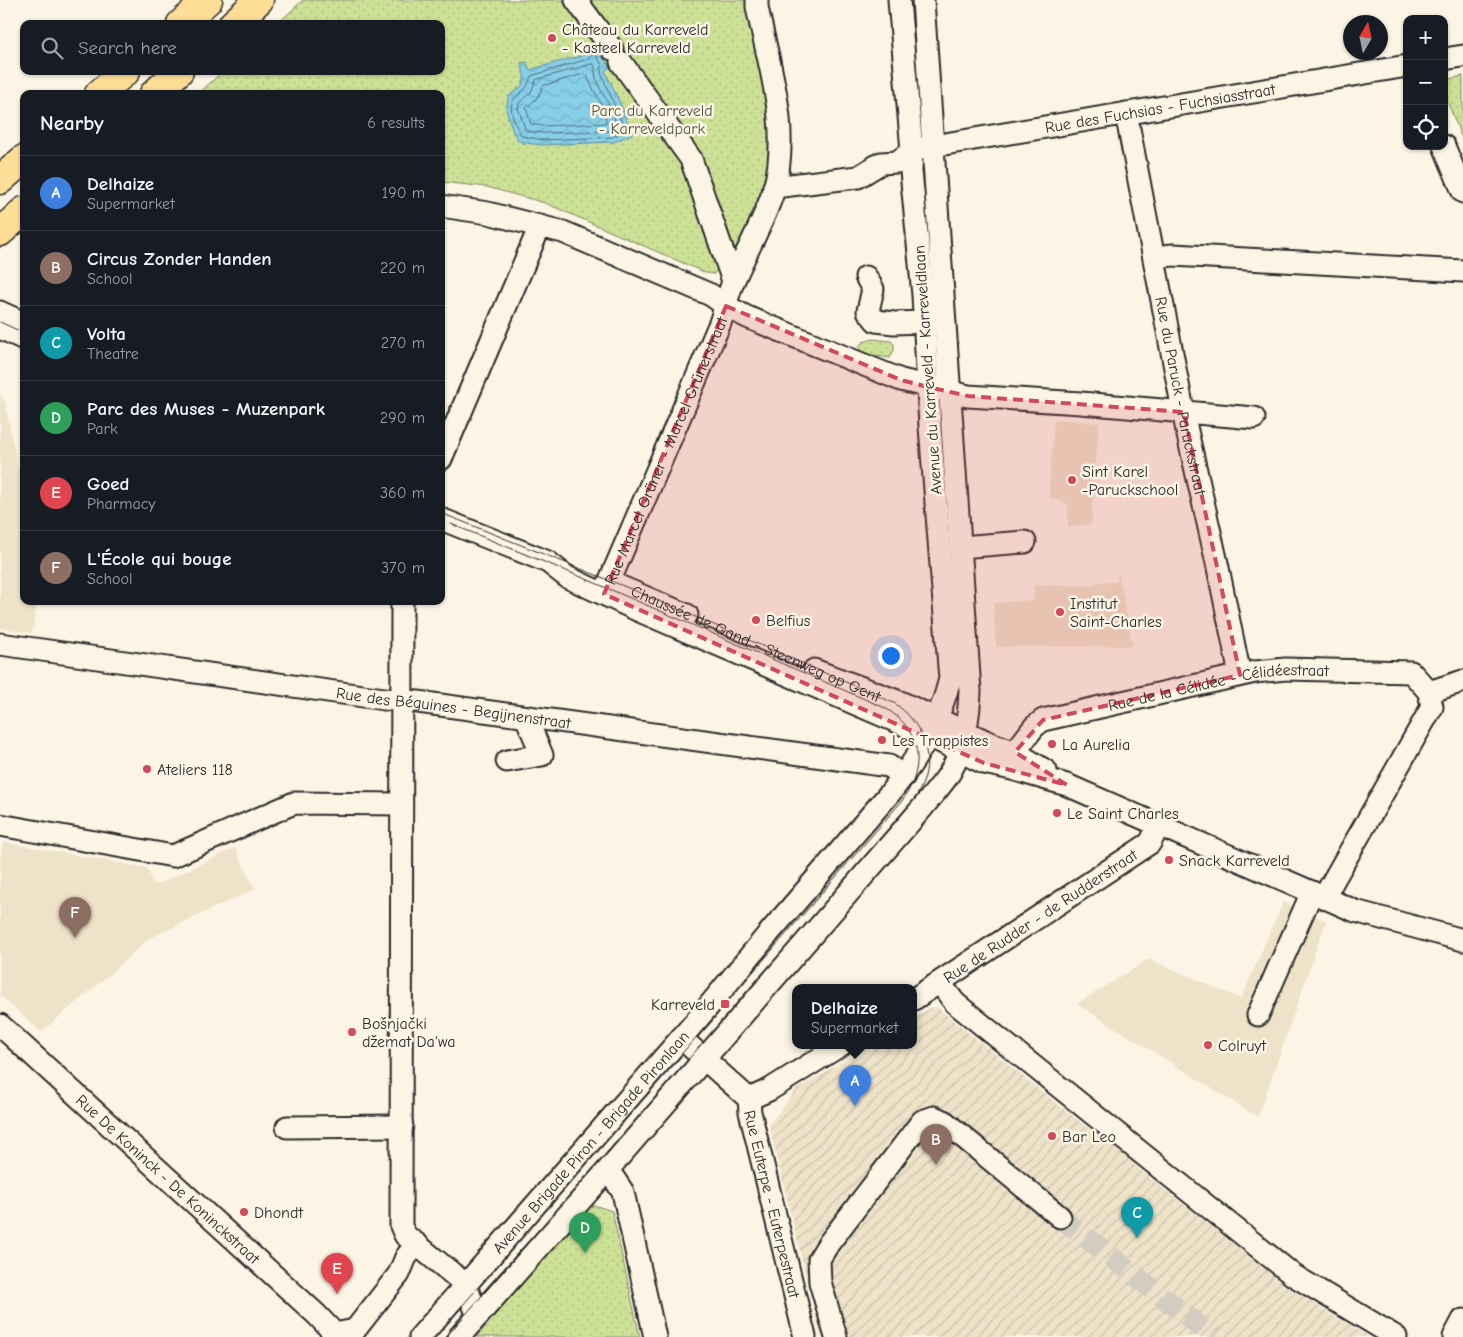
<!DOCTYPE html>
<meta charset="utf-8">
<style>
body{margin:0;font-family:"Comic Neue",sans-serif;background:#20242c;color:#f1f3f6}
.controls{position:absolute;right:15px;top:15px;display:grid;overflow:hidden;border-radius:10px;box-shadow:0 1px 4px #0004}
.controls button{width:45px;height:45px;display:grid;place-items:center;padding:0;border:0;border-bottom:1px solid #363941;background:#171b24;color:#f1f3f6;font:25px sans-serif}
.compass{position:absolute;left:1343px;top:15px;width:45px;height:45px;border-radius:50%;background:#171b24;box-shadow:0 1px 4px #0004;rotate:9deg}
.you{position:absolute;left:890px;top:655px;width:18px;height:18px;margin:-12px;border:4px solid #fff;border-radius:50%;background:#1a73e8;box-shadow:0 0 0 8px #1a73e833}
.badge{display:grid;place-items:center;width:32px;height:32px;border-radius:50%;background:#b45309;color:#fff;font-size:16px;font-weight:700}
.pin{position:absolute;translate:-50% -41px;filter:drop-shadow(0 1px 2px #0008)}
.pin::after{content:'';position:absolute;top:26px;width:18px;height:15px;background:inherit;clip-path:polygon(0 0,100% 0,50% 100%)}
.popup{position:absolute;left:792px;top:984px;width:125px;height:65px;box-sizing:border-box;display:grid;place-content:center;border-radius:10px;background:#171b24;filter:drop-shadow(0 1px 4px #0005);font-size:16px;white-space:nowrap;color:#9ea1a6}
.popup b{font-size:19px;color:#f1f3f6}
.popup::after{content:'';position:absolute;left:50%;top:100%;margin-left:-10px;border:10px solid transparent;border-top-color:#171b24}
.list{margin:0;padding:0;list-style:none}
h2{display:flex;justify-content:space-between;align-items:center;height:65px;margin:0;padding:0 20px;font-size:21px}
h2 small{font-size:16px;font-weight:400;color:#9ea1a6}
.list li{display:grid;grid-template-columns:32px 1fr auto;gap:15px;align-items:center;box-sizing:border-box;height:75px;padding:0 20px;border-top:1px solid #363941}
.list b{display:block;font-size:19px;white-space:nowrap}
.list p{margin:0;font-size:16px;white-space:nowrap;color:#9ea1a6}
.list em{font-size:16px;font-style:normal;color:#9ea1a6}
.icon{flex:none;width:28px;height:28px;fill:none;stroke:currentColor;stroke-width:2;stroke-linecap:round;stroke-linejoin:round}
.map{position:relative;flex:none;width:1463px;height:1337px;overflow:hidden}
.search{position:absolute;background:#171b24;box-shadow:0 1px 4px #0004;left:20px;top:20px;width:425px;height:55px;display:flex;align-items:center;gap:12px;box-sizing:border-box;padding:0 18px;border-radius:10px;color:#9ea1a6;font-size:19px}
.panel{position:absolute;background:#171b24;box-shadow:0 1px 4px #0004;left:20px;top:90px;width:425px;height:515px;border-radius:10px}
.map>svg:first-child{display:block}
.built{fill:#eee2c8}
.industrial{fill:url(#industrial-furrows)}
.park{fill:url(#park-dots);stroke:#7c8660}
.water{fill:url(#water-waves);stroke:#628d9c}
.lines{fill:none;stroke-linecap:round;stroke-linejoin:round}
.shore{stroke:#506d77;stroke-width:1}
.minor-tunnel{stroke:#d2cdc0;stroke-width:21;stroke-dasharray:21 11;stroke-linecap:butt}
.minor-casing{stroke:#2b2b2b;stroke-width:25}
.major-casing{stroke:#2b2b2b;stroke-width:31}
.minor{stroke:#fcf5e5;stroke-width:21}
.major{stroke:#fedd96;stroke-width:28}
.tram{stroke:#2b2b2b;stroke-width:1}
.marked{fill:#d1495b;fill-opacity:0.2;stroke:#d1495b;stroke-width:4;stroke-dasharray:10 6;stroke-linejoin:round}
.poi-dot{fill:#d1495b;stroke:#fcf5e5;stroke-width:2}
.labels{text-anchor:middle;stroke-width:5;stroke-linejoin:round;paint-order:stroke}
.poi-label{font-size:16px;fill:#2b2b2b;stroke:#fcf5e5;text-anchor:start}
.street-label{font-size:16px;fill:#2b2b2b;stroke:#fcf5e5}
.park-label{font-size:16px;fill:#535846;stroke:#fcf5e5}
</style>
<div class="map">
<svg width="1463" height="1337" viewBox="0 0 1463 1337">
<defs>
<pattern id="industrial-furrows" width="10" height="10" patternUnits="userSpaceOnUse" patternTransform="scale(1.25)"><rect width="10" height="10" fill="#eee2c8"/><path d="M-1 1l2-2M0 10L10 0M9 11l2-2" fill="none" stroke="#ccc2ac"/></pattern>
<pattern id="park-dots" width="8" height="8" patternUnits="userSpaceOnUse" patternTransform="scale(1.25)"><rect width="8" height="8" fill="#cce196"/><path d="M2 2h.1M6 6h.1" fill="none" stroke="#afc181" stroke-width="1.8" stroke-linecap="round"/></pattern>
<pattern id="water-waves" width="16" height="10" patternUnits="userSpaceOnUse" patternTransform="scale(1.25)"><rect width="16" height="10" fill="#87cfe8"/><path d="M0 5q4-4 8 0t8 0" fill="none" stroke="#75b2c7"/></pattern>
</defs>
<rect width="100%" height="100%" fill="#fcf5e5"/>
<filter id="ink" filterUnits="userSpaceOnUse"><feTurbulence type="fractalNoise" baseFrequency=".02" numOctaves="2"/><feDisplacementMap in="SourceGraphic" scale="10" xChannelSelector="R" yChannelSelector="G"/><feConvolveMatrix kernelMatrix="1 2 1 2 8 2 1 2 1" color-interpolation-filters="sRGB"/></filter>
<g filter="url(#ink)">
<!-- built -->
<path class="built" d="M0,395L5,401L18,469L24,471V601H37L32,633L0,628Z
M1054,419L1099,423L1091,524L1068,527V504L1050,498L1049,488Z
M1118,571L1133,646L996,647L993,603L1034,600V585H1096V582H1117Z
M3,842L146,868L155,885L235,848L255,889L148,939L109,975L41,1032L0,995V861Z
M1283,902L1326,921L1258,1117L1077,1004L1149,959L1241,999Z"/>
<!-- industrial -->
<path class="industrial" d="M931,1007H937L1056,1103L1135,1164L1134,1165L1290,1289L1369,1337H821L769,1125L796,1090L870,1045H914V1018Z"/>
<!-- park -->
<path class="park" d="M303,0H750L770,95V175L737,259L718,269L714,274L706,273L545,203L487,187L441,182V94H198L223,71H441V24H277Z
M1463,76V141L1444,93V80Z
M873,339L891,341L894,344V350L890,358L864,354L860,352L859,346L863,342Z
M591,1204L612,1211L640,1337H476Z"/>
<!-- water -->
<path class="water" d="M594,45L610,67L605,71L621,105L632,134L614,142L543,145L523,143L518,140L513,132L506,109L509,96C525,85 527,82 521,63L527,62L529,70L587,54L585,47Z"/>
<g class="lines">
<!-- shore -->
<path class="shore" d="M592,55H596L602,65L601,73L625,130L624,132L612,137L543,140L522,136C516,127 506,107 515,98C524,89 527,90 531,76L588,59Z
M593,64L595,66C592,86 617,108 616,129L611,131L543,133L526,131L518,108L519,103L531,92L536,80Z
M584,74L587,76C592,89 607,110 606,123L543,126L531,124L526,108L537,98L543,86Z"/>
<!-- minor-tunnel -->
<path class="minor-tunnel" d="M1060,1217L1214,1337"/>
<defs>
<g id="minor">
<path d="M576,0L612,49"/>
<path d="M1444,59L1463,56"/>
<path d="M621,62L691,159L733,281"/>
<path id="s1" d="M1126,113L1187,431L1217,563L1240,675"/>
<path d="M1444,146L1463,192"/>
<path id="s2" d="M774,187L858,177L881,163L897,162L912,151L933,146L1407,66"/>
<path d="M441,206L488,213L563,232L711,295L726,306L747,317L901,380L968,396L1081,403L1254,418"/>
<path d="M1154,257L1173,255L1463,271"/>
<path d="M866,277L873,289L868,311L876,321L894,323L924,322"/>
<path d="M0,312L24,323"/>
<path d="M0,328L24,339"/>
<path d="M441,459L540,226"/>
<path d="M441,519L548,562L567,577L635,609L921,732L984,763L1012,769L1067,785L1355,911L1463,940"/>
<path d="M960,547L1025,542"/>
<path d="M614,584L687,615"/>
<path id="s3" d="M604,594L720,323C725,309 728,293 734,280C747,249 765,220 774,189C791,129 769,66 757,7V0"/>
<path d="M402,601L401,1226L405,1235L465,1284L478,1316"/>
<path id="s4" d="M0,644L384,699L418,702L889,766L904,776"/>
<path d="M814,670L900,702L990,743L1015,752L1046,771"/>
<path d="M1429,692L1463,681"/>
<path id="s5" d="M1015,752L1034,727L1043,720L1255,672L1286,669L1411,672L1429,692"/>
<path d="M507,761L542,755L526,717"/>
<path d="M0,825L173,856L294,803L401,804"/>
<path d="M1324,897L1432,707L1429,692"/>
<path d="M940,983L955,1003L1293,1275L1396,1337"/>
<path id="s6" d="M914,999L1150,843L1159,825"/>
<path d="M1258,1015L1312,892"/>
<path id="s7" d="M0,1025L317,1315L335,1334"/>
<path id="s8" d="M681,1038L749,1099L750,1112L805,1337"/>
<path d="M749,1099L769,1090L841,1045"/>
<path d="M287,1127L402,1126"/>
<path d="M606,1172L613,1177L623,1192L655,1337"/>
<path d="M333,1337L335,1334L355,1330L399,1274L406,1257L417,1244"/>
<path id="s9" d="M420,1337L703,1013L769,933L890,793C918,758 939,723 950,679L930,427L923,295L911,171L912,151L899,0"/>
<path d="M459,1337L606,1172L923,807C931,797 940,787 947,777C963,753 969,719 970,691L923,0"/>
<path d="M836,1337L820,1282L819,1259L829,1243L922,1121L934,1117L945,1122L1060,1217"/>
<path d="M1454,1337L1463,1320"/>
</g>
<path id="major" d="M181,24L208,0
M233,24L259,0
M99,94L126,71
M154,94L179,71
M0,180L24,159
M0,232L24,211"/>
</defs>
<!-- minor casing -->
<use href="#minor" class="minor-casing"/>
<!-- major casing -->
<use href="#major" class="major-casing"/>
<!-- minor -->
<use href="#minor" class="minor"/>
<!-- major -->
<use href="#major" class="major"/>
<!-- tram -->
<g class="tram">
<path d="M0,322L24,333"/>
<path id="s10" d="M441,513L631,589L894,703C921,721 935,754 922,785C918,795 912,803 905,811L446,1337"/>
<path d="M435,1337L901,802C927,768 922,728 883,707L586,579L451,524"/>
</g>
</g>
</g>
<!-- marked area -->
<path class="marked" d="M726,306L901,380L928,387L968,396L1184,412L1240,675L1043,720L1015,752L1067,785L984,763L604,594Z"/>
<!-- markers -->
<g class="poi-dot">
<circle cx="552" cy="38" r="5"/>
<circle cx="1072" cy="480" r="5"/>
<circle cx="1060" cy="612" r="5"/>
<circle cx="756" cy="620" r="5"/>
<circle cx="882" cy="740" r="5"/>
<circle cx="1052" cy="744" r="5"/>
<circle cx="147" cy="769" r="5"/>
<circle cx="1057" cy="813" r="5"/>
<circle cx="1169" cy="860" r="5"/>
<rect x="720" y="999" width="10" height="10" rx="2.5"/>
<circle cx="352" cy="1032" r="5"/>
<circle cx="1208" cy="1045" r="5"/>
<circle cx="1052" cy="1136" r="5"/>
<circle cx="244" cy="1212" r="5"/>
</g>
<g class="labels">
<!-- poi labels -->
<g class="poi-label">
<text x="562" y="35">Château du Karreveld<tspan x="562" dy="18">- Kasteel Karreveld</tspan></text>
<text x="1082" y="477">Sint Karel<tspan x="1082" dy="18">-Paruckschool</tspan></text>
<text x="1070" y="609">Institut<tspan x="1070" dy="18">Saint-Charles</tspan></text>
<text x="766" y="626">Belfius</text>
<text x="892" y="746">Les Trappistes</text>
<text x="1062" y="750">La Aurelia</text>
<text x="157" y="775">Ateliers 118</text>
<text x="1067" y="819">Le Saint Charles</text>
<text x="1179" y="866">Snack Karreveld</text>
<text x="715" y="1010" text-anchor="end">Karreveld</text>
<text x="362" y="1029">Bošnjački<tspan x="362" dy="18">džemat Da'wa</tspan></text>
<text x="1218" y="1051">Colruyt</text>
<text x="1062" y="1142">Bar Leo</text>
<text x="254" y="1218">Dhondt</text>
</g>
<!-- street labels -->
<g class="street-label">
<text dy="6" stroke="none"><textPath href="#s2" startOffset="398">Rue des Fuchsias - Fuchsiasstraat</textPath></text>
<text transform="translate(927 370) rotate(-94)" y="6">Avenue du Karreveld - Karreveldlaan</text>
<text dy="6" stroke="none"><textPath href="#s1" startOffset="288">Rue du Paruck - Paruckstraat</textPath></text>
<text dy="6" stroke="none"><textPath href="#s3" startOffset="156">Rue Marcel Grüner - Marcel Grünerstraat</textPath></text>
<text dy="6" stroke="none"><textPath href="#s10" startOffset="341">Chaussée de Gand - Steenweg op Gent</textPath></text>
<text dy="6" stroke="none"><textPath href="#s5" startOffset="222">Rue de la Célidée - Célidéestraat</textPath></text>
<text dy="6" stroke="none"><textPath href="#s4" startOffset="458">Rue des Béguines - Begijnenstraat</textPath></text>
<text dy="6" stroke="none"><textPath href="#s6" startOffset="151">Rue de Rudder - de Rudderstraat</textPath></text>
<text dy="6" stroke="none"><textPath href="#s9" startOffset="259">Avenue Brigade Piron - Brigade Pironlaan</textPath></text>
<text dy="6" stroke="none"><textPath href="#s7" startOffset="228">Rue De Koninck - De Koninckstraat</textPath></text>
<text dy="6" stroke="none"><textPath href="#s8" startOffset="199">Rue Euterpe - Euterpestraat</textPath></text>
</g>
<!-- park labels -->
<g class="park-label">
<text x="652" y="116">Parc du Karreveld<tspan x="652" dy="18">- Karreveldpark</tspan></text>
</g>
</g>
</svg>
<div class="controls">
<button>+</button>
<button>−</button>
<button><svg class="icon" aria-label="locate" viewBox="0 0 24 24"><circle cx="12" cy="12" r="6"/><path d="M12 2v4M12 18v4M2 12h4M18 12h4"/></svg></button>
</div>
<svg class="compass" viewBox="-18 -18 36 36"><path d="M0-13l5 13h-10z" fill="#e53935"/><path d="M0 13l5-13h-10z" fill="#9ea1a6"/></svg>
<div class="you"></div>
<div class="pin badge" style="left:855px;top:1106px;background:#3f7fe0">A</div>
<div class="popup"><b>Delhaize</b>Supermarket</div>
<div class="pin badge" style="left:936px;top:1165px;background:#8d6e63">B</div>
<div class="pin badge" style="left:1137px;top:1238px;background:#0f9aa8">C</div>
<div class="pin badge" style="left:585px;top:1253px;background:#2e9e5b">D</div>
<div class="pin badge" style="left:337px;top:1294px;background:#e0444e">E</div>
<div class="pin badge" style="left:75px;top:938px;background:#8d6e63">F</div>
<div class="search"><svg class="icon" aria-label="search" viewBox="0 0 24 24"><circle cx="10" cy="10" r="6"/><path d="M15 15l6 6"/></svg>Search here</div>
<section class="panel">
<h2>Nearby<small>6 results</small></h2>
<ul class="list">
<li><span class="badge" style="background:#3f7fe0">A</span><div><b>Delhaize</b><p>Supermarket</p></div><em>190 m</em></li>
<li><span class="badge" style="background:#8d6e63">B</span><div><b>Circus Zonder Handen</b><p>School</p></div><em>220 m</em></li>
<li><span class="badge" style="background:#0f9aa8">C</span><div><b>Volta</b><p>Theatre</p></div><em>270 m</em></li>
<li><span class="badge" style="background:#2e9e5b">D</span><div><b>Parc des Muses - Muzenpark</b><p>Park</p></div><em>290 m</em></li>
<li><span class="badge" style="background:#e0444e">E</span><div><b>Goed</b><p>Pharmacy</p></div><em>360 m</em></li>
<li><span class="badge" style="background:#8d6e63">F</span><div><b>L'École qui bouge</b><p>School</p></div><em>370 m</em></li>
</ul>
</section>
</div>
